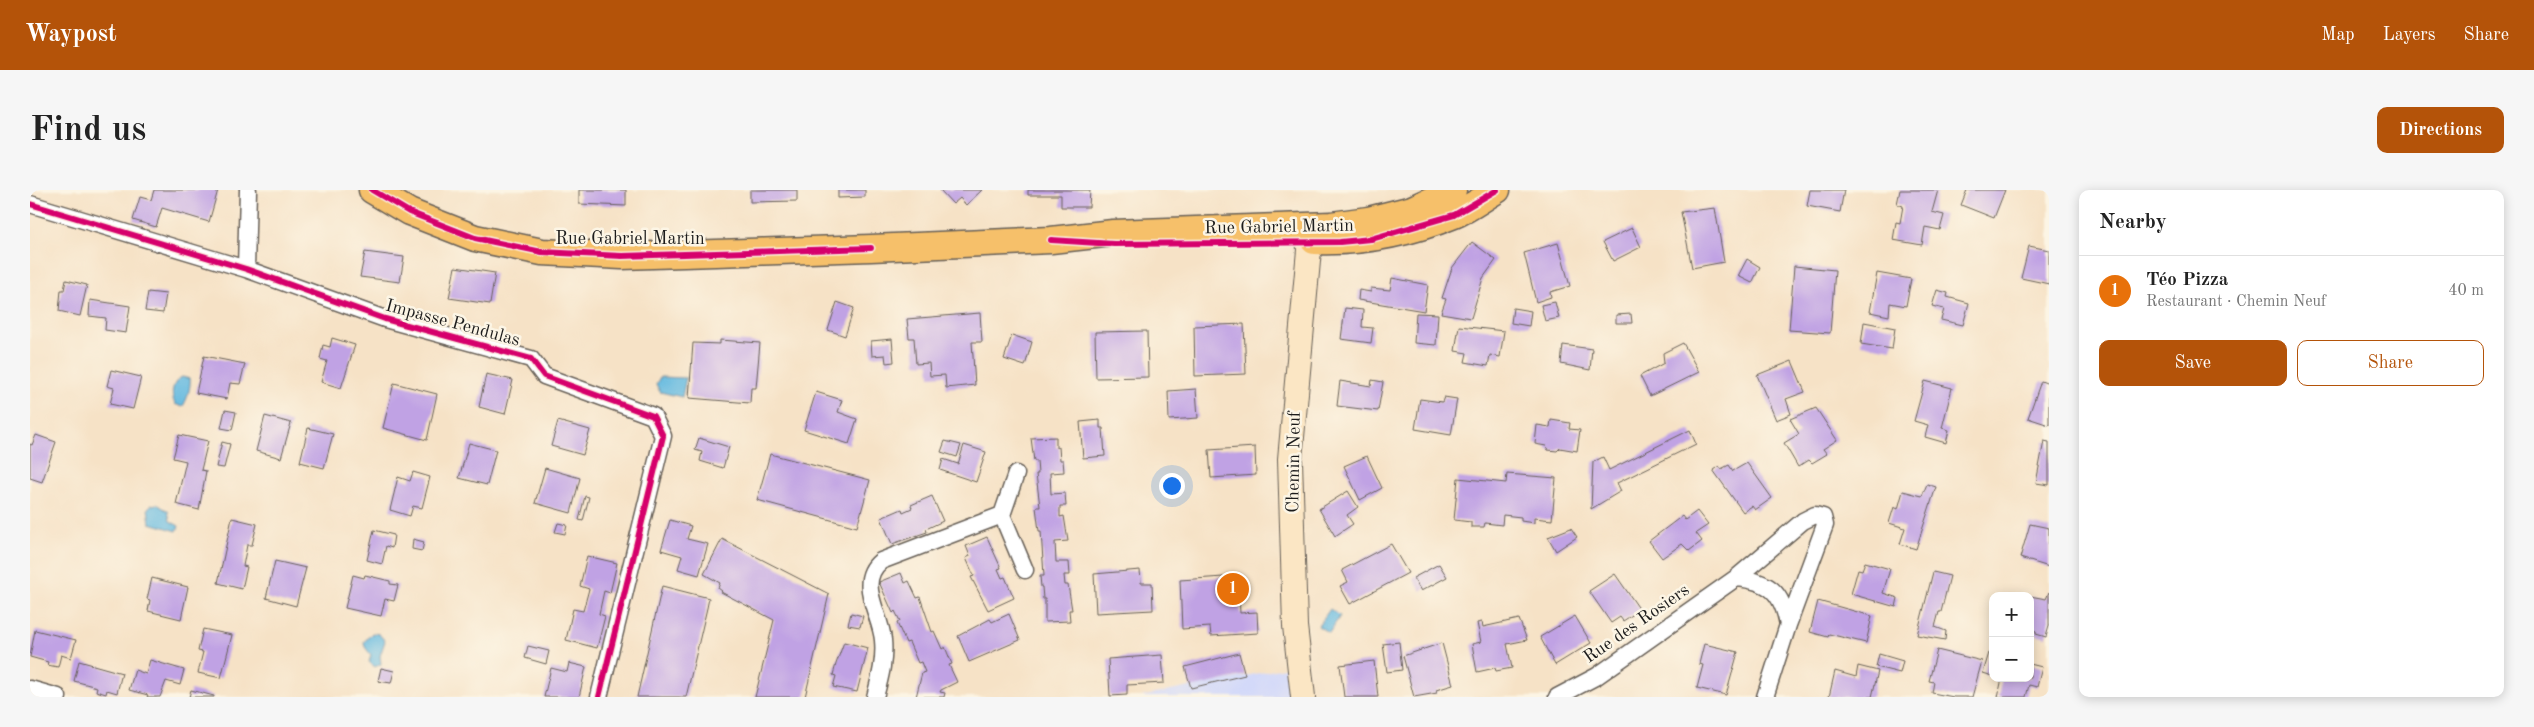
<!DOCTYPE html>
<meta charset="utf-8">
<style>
body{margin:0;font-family:"Old Standard TT",serif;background:#f6f6f6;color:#222}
.controls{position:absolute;right:15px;bottom:15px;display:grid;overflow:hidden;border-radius:10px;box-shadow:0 2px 12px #0003}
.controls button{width:45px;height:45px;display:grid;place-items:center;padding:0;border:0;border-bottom:1px solid #e0e0e0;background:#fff;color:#222;font:25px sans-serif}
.you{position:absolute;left:1141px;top:295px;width:18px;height:18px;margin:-12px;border:4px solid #fff;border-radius:50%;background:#1a73e8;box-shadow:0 0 0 8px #1a73e833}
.badge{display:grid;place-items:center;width:32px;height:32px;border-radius:50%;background:#b45309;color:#fff;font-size:16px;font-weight:700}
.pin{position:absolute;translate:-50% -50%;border:2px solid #fff;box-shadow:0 1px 5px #0006}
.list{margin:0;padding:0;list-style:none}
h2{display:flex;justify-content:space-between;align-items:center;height:65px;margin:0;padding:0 20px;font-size:21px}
h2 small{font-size:16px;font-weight:400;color:#767676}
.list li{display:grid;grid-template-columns:32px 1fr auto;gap:15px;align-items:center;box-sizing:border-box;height:70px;padding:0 20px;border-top:1px solid #e0e0e0}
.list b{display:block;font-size:19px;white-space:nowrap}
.list p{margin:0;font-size:16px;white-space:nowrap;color:#767676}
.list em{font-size:16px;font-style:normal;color:#767676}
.actions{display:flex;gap:10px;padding:15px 20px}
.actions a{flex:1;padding:11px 0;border:1px solid #b45309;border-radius:10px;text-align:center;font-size:18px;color:#b45309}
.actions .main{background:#b45309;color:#fff}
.map{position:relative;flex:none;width:2019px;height:507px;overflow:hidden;border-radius:10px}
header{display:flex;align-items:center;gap:30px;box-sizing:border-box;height:70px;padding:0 25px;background:#b45309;color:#fff}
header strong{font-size:24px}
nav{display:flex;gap:28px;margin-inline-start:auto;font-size:18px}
.intro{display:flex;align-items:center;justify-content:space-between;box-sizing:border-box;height:120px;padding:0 30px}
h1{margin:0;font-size:35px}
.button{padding:12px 22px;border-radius:10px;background:#b45309;color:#fff;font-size:18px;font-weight:700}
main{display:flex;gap:30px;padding:0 30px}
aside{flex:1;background:#fff;border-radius:10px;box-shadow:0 2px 12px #0003}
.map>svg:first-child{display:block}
.built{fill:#d3d9f9}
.water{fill:#63b9e0;stroke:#406a7e}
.building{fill:#c0a2e4}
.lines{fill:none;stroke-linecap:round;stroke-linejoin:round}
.street-casing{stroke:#686158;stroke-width:19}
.secondary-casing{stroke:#686158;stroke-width:26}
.primary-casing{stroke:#686158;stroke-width:29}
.street{stroke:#fff;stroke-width:16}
.secondary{stroke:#fbe6c4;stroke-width:24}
.primary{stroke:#f6c06b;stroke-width:26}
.cycleway-casing{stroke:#fcf5e5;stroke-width:9}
.cycleway{stroke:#d6006c;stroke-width:6}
.labels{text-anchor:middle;stroke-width:5;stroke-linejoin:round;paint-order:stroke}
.street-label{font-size:18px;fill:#1c1c1c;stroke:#fcf5e5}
</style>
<header>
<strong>Waypost</strong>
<nav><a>Map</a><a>Layers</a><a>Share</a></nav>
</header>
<div class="intro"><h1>Find us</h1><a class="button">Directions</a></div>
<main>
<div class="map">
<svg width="2019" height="507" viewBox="0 0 2019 507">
<rect width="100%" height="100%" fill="#fcf5e5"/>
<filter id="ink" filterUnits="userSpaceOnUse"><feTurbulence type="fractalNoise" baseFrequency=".02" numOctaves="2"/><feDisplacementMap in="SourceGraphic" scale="10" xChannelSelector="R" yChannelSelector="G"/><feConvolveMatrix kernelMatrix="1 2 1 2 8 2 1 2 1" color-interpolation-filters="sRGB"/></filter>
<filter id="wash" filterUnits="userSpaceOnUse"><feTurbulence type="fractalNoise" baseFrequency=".0096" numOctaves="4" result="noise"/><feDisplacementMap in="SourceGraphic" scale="20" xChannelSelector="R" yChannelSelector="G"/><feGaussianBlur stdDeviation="1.12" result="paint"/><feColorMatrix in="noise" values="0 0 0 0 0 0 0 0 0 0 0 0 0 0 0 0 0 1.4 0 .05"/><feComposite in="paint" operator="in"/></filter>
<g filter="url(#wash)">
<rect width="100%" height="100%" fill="#f6e2c6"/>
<!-- built -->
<path class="built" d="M1269,475L1273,507H1111Z"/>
<!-- water -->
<path class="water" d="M152,187L160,189C161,196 157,212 152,217L145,214C140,204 142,192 152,187Z
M630,187L656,188L652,207L630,202L626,194Z
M127,314L138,321L140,331L149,336L147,341L120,333L118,318L121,315Z
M1300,419L1310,426L1299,443L1288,436Z
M342,443L349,444L355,451L350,466L351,474L345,477L339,472L341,465L335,457L334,452Z"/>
<g id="blocks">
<!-- building -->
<path class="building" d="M124,0H188L179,32L132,18L126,37L103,30L110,7L121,10Z
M549,0H596V16L549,14Z
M720,0H767V11L720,12Z
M808,0H835V7L808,8Z
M910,0H952L936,15L930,8L923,14Z
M998,0H1060L1059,17H1031V5H998Z
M1780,0H1814L1810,22L1777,16Z
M1870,0H1908L1902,22L1914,25L1910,40L1895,37L1892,55L1863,50L1866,32L1870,33L1873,16L1867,14Z
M1937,0H1975L1964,28L1931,15Z
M1685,18L1694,72L1662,78L1651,22Z
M1602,38L1611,57L1583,71L1573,52Z
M1442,52L1466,70L1453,88L1441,128L1411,123L1416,109L1412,108L1422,78Z
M1528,53L1540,96L1520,102L1521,107L1506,112L1494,63Z
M1999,56L2019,60V94L1991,88Z
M335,62L374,67L370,92L330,87Z
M1717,69L1730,77L1722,93L1708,86Z
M1764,76L1805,80L1800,143L1759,140Z
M425,77L465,83L460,114L419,108Z
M1847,83L1881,89L1876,116L1860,113L1859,126L1840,122Z
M1362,88L1398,95L1394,121L1328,110L1329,100L1341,102V98L1360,100Z
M36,90L57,95L50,126L29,121L31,100H34Z
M1907,100L1918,103L1917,107L1939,113L1933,135L1911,130L1914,119L1902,116Z
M118,102L136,104L133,123L115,121Z
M60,110L100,116L96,143L75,140L76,128L59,126Z
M807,112L824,118L815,146L798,140Z
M1525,112L1529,128L1515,131L1511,115Z
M1315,118L1333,120L1332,137L1343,138L1341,153L1311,149Z
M1483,118L1501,121L1499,136L1481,133Z
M950,123L952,152H942L945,195L916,198L915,185L900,186L899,173L886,174L884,148H879L877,129Z
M1386,123L1408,124L1406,155L1384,153Z
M1601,124L1602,133H1586V125Z
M1834,132L1865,138L1862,159L1831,154Z
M1214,134L1216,184L1165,186L1164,136Z
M1429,136L1474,141L1470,167L1460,165L1458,176L1435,172L1437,163L1425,161Z
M1117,141L1118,187L1066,188L1065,142Z
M982,145L1002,152L995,176L974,169Z
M302,148L325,155L311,198L291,192L297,171L290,169L293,155L300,157Z
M862,149L864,172L856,173L855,165L842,166L841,151Z
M690,150L730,153L726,198H721L720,213L659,208L663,153L690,154Z
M1653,153L1669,182L1620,206L1610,186L1634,173L1633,163Z
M1533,155L1562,159L1560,180L1531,174Z
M174,166L215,174L210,194L200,193L197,209L166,203Z
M1762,171L1775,202L1756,209L1761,224L1746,230L1727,185Z
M81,180L111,187L103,219L80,214L84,198L77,196Z
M456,184L483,190L475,224L449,217Z
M1342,190L1353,192L1348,221L1307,216L1310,191L1341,196Z
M1895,191L1922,198L1912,238L1919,240L1916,253L1895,247L1898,235L1884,231Z
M2011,191L2019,194V235L1998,228Z
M364,193L407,204L397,250L353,238Z
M1166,199L1168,228L1139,230L1138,201Z
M786,202L812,210L808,222L827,229L819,254L774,240Z
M1414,207L1427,209L1421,245L1385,239L1390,209L1412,212Z
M1786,218L1807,250L1793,259L1797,264L1782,273L1779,270L1768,277L1754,253L1769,244L1760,229Z
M195,220L206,222L202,240L191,238Z
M235,226L261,233L251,268L226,261Z
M1070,230V238H1073L1075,266L1053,268L1050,232Z
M1521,230L1540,233L1539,239L1550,240L1547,261L1530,258L1527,261L1518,260L1516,256L1505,254L1507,235L1520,237Z
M528,231L560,240L553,265L521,256Z
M278,238L303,244L294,278L270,272Z
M1660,240L1666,254L1587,293L1591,301L1561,319L1563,272L1573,267L1579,280Z
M6,245L26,252L12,292L0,288V254L2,255Z
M149,245L178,251L171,280L176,281L169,320L146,314L156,271L143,268Z
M1026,247V258L1029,257L1030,270H1033L1034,282L1020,283L1021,304L1035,303L1036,316H1030V327L1034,326L1038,351L1025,352L1026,372H1039L1040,385H1034L1035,395H1038L1042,420H1039L1040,431L1015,432V409H1013L1012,397H1011L1010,386H1014L1011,341H1009L1006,317H1010L1006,284H1008L1007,271H1004L1001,248Z
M669,248L699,257L693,278L670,271L672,262L665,260Z
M915,251L931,255L927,267L911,262Z
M2014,251L2019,252V295L2006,293Z
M192,252L200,254L194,278L186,277Z
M439,253L466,260L457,295L429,288Z
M934,255L956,262L946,292L910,280L913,269L928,274Z
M1225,257L1226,285L1181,288L1179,260Z
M740,264L840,290L827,337L727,310Z
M1337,266L1352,298L1330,310L1314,276Z
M1717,273L1742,308L1725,320L1722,316L1713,322L1683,280L1689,276L1691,279L1699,275L1703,281Z
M515,278L550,288L541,323L505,313Z
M383,282L400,287L392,318L383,316L380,326L360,320L368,287L380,291Z
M1477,284L1526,288L1522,330L1504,328V333L1491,331V327L1473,325L1472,335L1455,333L1454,337H1441V332L1424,330L1428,288L1476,293Z
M1897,294L1906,297L1886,359L1870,354L1875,338L1859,333L1864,317L1868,319L1873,301L1892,306Z
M1318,301L1328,317L1317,325L1323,334L1305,346L1289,319Z
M555,306L559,307L553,331L549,330Z
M902,306L913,331L896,339L897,342L862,354L851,328L872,319L873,322L882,318L881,315Z
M1667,321L1678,335L1666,343L1672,351L1659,361L1652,354L1632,368L1619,351L1652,326L1655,330Z
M202,328L227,334L222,355H217L213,376L217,377L212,399L188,393Z
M640,330L661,336L657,349L678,354L669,385L648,379L652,366L631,360Z
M528,333L537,335L535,344L525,342Z
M2000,334L2019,338V377L1990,368Z
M1541,338L1547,347L1526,361L1518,347Z
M344,340L364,345L362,358L356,356L352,374L337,370Z
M957,347L971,378L968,379L972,388L975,387L984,408L958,420L941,387L944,386L936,368L940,366L936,356Z
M383,349L394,352L392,361L382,359Z
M692,349L799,404L775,507H725L744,430L691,402L692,401L688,398L690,393L674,384Z
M1361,354L1378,383L1320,414L1310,396L1318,392L1312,380Z
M557,366L587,373L580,403L574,401L569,424L575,426L567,458L536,450L543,419L553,421L559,399L550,396Z
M245,371L276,378L266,416L236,408Z
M1835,372L1860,379L1853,403L1868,408L1866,417L1821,404L1828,379L1832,380Z
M1409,374L1417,387L1391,401L1383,388Z
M1110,380L1111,393H1122L1123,420L1066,423L1064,384Z
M1903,382L1920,386L1911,422H1909L1905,437L1916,441L1915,450L1887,445Z
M871,383L875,393L879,391L887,408L890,407L902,442L904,441L912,459L915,457L922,474L919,475L927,492L911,500L910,502L915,503L914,507H886L892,483L895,482L891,472L888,473L879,452L876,453L867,433L870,431L865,421L863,423L849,392Z
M1585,384L1610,420L1593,431L1590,427L1581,433L1559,401Z
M323,385L334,388L335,385L360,391V394L368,395L364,411L355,409L351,426L315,418Z
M1208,386L1210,423L1227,422L1228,443L1181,446L1180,437L1152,439L1150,390Z
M122,388L158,397L151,429L118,421L120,410L117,409Z
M632,396L679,408L677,418L656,507H607Z
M2019,402V436L2016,447L2006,444V441L2000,439V406L2016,409Z
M1788,411L1842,426L1836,453L1799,444L1798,447L1780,442Z
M821,423L833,426L830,437L818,435Z
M979,424L990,450L939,472L928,446L960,429L962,432Z
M1545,426L1561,453L1525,475L1510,447Z
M1489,429L1497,450L1477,454L1482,478L1466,481L1465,478L1447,482L1442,454L1451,452L1447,433L1452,432L1453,437Z
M173,439L202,445L191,488L168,483L173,462L168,461Z
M5,440L46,450L41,468L31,465L28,477L17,475L18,472L0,467Z
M814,452L838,458L827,502L803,497L806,486L803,485L806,474Z
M1369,452L1372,480L1357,482L1353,454Z
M1412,453L1423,495L1406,500L1407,503L1384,507L1373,466Z
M1674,454L1708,462L1696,505L1667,498L1673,475L1669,474Z
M498,456L519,461L516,474L495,468Z
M1907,460L1952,471L1942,507H1924L1902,503L1904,492L1899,491Z
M1209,463L1215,485L1161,498L1155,477Z
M1959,463L1963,464V486L1953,483Z
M1849,464L1873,471L1870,483L1846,477Z
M1132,465L1134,493L1097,495V505L1080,506L1078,469Z
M120,470L154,480L150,495L136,491L130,507H117L118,505L99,500L105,480L116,484Z
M49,471L92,483L87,503L77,500L76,504L66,501L67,497L44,491Z
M1344,471L1348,507H1314L1310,475Z
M539,473L556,477L549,507H514L521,478L537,482Z
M2000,474L2012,477L2007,497L1999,495L1996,507H1968L1972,488H2000Z
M1828,476L1848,481L1842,507H1799L1805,481L1826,487Z
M351,478L364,481L361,493L348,491Z
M161,500L184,506V507H159Z"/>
</g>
</g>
<g filter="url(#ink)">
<use href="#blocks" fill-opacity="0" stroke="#686158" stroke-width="1"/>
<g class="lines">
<defs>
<path id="street" d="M0,14L216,79L355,129L501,169L514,186L623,226L633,246L569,507
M216,79L218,0
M986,284L972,325L995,380
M1706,388C1740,391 1752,402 1758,435
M0,499L28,507
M845,507C850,488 855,470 853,450C851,424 825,392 851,371L972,325
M1527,507L1567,486L1706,388L1773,331L1785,325L1793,327L1795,335L1758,435L1735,507"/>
<path id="secondary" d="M1273,507L1265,436L1260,269L1279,60L1277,36"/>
<path id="primary" d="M342,0L379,22L445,48L512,62L592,66L841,58L1021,50L1083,43L1301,35L1338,30L1382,19L1423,0
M1284,51C1332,53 1380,43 1424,25C1439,19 1453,8 1467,0"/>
</defs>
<!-- street casing -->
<use href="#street" class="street-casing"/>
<!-- secondary casing -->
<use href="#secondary" class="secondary-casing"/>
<!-- primary casing -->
<use href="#primary" class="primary-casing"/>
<!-- street -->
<use href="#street" class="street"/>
<!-- secondary -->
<use href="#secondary" class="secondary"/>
<!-- primary -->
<use href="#primary" class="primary"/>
<defs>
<path id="cycleway" d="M342,0L379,22L445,48L512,62L592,66L841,58
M0,14L216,79L355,129L501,169L514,186L623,226L633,246L569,507
M1021,50L1084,54L1310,52L1341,49L1424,25L1467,0"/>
</defs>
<!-- cycleway casing -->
<use href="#cycleway" class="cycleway-casing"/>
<!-- cycleway -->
<use href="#cycleway" class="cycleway"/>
</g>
</g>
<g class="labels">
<!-- street labels -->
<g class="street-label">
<text transform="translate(1249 36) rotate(-1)" y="6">Rue Gabriel Martin</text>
<text x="600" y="54">Rue Gabriel Martin</text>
<text transform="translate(423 132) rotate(15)" y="6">Impasse Pendulas</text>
<text transform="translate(1263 272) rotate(-89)" y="6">Chemin Neuf</text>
<text transform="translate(1606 433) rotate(-35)" y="6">Rue des Rosiers</text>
</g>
</g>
</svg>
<div class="controls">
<button>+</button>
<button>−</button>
</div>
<div class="you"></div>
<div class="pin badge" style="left:1203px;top:399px;background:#e8710a">1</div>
</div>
<aside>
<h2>Nearby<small></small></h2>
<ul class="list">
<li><span class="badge" style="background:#e8710a">1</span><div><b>Téo Pizza</b><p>Restaurant · Chemin Neuf</p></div><em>40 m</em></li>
</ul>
<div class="actions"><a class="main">Save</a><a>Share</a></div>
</aside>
</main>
